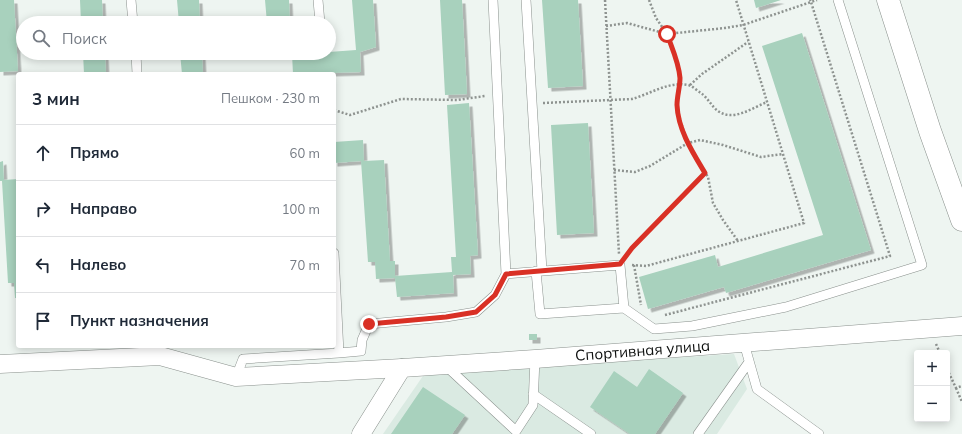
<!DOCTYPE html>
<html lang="ru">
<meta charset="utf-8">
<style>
body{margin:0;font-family:Mulish,sans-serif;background:#f2f2f3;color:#1f2937}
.controls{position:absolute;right:12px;bottom:12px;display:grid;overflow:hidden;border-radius:4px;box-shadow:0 2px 10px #0003}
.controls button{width:36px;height:36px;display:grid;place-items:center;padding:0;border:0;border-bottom:1px solid #e0e1e3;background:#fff;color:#1f2937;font:20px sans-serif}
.stop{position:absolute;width:12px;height:12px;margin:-9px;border:3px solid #d93025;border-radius:50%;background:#fff}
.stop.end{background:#d93025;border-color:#fff;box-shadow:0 1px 4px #0008}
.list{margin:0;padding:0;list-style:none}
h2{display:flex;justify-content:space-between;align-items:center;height:52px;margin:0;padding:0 16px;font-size:17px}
h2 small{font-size:13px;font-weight:400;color:#747a83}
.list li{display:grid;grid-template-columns:26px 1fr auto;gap:12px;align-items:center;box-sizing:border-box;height:56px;padding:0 16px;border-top:1px solid #e0e1e3}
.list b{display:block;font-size:15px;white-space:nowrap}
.list em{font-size:13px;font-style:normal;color:#747a83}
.icon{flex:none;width:22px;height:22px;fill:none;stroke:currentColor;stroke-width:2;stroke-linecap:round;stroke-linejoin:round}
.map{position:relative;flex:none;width:962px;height:434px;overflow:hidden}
.search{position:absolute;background:#fff;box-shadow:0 2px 10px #0003;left:16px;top:16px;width:320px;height:44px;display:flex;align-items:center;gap:10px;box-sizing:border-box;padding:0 14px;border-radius:22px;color:#747a83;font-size:15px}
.panel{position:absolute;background:#fff;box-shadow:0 2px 10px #0003;left:16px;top:72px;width:320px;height:276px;border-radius:4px}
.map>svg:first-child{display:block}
.built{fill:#daeae2}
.building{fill:#a8d1bd;filter:url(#shadow)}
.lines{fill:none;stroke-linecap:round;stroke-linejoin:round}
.lane-casing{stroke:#8a918d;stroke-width:10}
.street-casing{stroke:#8a918d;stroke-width:19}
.secondary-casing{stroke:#8a918d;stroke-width:23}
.path{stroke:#8e9390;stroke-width:2.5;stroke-dasharray:2 2;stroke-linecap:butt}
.lane{stroke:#fff;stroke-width:9}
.street{stroke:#fff;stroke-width:18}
.secondary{stroke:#fff;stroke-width:22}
.route{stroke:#d93025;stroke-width:5}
.labels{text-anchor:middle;stroke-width:3;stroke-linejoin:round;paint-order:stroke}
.street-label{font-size:15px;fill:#0d0f0e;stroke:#eef5f1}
</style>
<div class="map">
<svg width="962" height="434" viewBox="0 0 962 434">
<defs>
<filter id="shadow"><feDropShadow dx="3.5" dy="3.5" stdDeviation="0" flood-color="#0004"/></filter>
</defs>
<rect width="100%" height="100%" fill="#eef5f1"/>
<!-- built -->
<path class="built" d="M734,354L747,389L717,434H383L425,373Z"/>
<!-- building -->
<path class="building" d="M0,0H14L18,71L0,72Z
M80,0H102L103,23H81Z
M177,0H199L200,23H179Z
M265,0H289L290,23H267Z
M352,0H373L376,47L360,52L361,72L293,74L292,54L329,53V52L356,50Z
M440,0H462L467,94L445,95Z
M542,0H578L583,86L548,88Z
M754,0H781L756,8Z
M802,33L871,250L726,293L724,287L648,309L639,277L715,255L718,267L823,235L762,46Z
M83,53H105L106,74H84Z
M180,53H202L203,74H182Z
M469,103L478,255L470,256L471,274L453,275L454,293L397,297L395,278L376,279L375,262H368L361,161L334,163V142L363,140L364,161L384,160L390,261H395V276L452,272L451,257H456L447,105Z
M588,123L594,233L557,235L551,125Z
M3,161L4,180L18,179V298H15L14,283H8L2,181H0V162Z
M529,334H537V340H529Z
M649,369L683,393L655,434H630L590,407L614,371L637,387Z
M423,387L465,415L452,434H391Z"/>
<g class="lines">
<defs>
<path id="lane" d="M131,0L133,23
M318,0L320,23
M493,0L506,274
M526,0L542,271
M136,53L137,74
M624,308L654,329L692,326L786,307L922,265L838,0
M744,343L757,389L819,434
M339,353L361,351L362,340L369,324L446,317L476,312L495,295L506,274L620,265L624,308L540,314L536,271
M446,366L516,431L533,405L535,359
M236,377L243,359L339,353L334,253
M533,394L591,434
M698,434L749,362"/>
<g id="street">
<path d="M0,364L160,356L236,377L402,368"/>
<path id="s1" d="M361,434L402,368L535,359L962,326"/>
</g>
<path id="secondary" d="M888,0L930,131L962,220"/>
</defs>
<!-- lane casing -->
<use href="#lane" class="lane-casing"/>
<!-- street casing -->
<use href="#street" class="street-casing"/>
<!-- secondary casing -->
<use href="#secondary" class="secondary-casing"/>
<!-- path -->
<path class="path" d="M605,0L619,254
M649,0L656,18L667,34L676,58L680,76L677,106L681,123L689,146L708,177L713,203L723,220L738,241
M606,26L627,23L667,34L725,28L743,25L811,2L810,0
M690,85L702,74L748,42
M543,103L632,99C650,94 669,81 688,85C693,86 697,91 701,93C708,98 712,107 718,111C733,122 752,108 767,102
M334,110L350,115L401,99L457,100L485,96
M614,170L635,172L650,166L688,143L700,140L723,145L761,157L783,154
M626,256L632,248L705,173
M632,265L646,266L804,223L736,0
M634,265L641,305
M665,315L890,256L811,2L817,0
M936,344L940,353
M947,369L956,388L962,386
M956,388L962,402"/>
<!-- lane -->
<use href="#lane" class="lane"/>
<!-- street -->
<use href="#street" class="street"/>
<!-- secondary -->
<use href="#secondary" class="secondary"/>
</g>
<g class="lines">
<!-- route -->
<path class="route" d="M369,324L446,317L476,312L495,295L506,274L620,264L632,248L705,173C693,153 678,130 677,105C677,96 680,87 680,78C679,63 672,48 667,34"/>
</g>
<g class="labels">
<!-- street labels -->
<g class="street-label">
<text dy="5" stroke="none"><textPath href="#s1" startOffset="319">Спортивная улица</textPath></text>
</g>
</g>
</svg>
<div class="controls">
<button>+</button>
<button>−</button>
</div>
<div class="stop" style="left:667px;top:34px"></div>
<div class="stop end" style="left:369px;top:324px"></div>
<div class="search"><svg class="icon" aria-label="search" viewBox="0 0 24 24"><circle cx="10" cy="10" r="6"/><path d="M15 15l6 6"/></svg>Поиск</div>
<section class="panel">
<h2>3 мин<small>Пешком · 230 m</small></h2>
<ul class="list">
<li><svg class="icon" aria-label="ahead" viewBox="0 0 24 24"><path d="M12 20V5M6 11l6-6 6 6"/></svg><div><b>Прямо</b></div><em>60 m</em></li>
<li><svg class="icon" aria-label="right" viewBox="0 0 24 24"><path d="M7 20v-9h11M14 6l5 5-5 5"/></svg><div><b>Направо</b></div><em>100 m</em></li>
<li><svg class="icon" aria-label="left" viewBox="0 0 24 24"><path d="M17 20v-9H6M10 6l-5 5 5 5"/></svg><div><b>Налево</b></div><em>70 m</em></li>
<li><svg class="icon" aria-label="arrive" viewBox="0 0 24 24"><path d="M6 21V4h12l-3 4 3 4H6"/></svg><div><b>Пункт назначения</b></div></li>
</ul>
</section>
</div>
